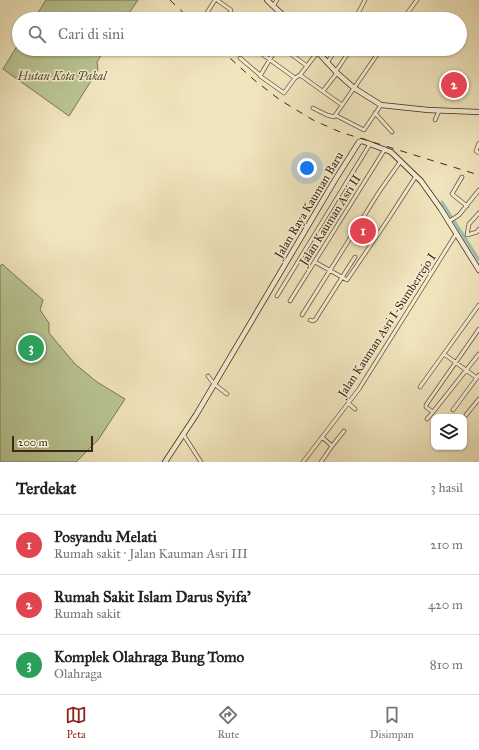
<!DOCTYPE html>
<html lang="id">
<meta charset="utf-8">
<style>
body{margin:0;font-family:"IM FELL Great Primer",serif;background:#f2f2f2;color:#222}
.controls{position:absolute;right:12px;bottom:12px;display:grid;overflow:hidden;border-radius:8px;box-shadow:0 1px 3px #0004}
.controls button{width:36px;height:36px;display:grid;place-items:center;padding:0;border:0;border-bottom:1px solid #e0e0e0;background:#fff;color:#222;font:20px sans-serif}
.scale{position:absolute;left:12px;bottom:10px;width:81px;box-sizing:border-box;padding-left:4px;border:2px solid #392a16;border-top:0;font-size:11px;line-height:14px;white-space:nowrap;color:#392a16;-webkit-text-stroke:3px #f5edd3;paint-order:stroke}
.you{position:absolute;left:307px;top:168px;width:14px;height:14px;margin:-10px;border:3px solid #fff;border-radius:50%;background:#1a73e8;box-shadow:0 0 0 6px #1a73e833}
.badge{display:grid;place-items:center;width:26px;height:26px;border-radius:50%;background:#8f2418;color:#fff;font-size:13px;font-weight:700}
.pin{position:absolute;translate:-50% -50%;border:2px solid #fff;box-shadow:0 1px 4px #0006}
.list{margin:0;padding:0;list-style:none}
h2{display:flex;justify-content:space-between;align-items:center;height:52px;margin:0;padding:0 16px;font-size:17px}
h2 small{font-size:13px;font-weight:400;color:#767676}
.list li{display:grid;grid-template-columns:26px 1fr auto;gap:12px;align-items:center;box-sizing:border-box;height:60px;padding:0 16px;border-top:1px solid #e0e0e0}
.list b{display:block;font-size:15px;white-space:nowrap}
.list p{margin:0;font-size:13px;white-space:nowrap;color:#767676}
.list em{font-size:13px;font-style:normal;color:#767676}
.icon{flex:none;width:22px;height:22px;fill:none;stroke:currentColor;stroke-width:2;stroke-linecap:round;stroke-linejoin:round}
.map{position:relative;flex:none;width:479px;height:462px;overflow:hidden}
.search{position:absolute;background:#fff;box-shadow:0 1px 3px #0004;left:12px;right:12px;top:12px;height:44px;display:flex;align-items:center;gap:10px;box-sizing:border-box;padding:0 14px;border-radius:22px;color:#767676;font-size:15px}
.sheet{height:232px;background:#fff}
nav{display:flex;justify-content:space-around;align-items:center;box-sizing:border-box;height:56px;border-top:1px solid #e0e0e0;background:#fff;font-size:11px;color:#767676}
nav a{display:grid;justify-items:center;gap:2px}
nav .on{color:#8f2418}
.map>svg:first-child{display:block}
.green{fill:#b8c492;stroke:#787754}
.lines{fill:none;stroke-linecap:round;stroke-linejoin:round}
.canal{stroke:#9abeb3;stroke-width:3}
.street-casing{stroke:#675840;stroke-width:4.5}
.secondary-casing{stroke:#392a16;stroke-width:6}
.street{stroke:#f5edd3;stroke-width:3}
.secondary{stroke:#f5edd3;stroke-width:4.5}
.rail{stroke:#392a16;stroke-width:1;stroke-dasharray:7 7;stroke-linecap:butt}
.labels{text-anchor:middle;stroke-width:3;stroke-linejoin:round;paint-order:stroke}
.park-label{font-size:12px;font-style:italic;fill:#595035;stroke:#f5edd3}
.street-label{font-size:12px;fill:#392a16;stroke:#f5edd3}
</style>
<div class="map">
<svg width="479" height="462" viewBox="0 0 479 462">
<rect width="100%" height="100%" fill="#f0e4bc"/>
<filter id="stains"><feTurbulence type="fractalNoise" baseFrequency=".005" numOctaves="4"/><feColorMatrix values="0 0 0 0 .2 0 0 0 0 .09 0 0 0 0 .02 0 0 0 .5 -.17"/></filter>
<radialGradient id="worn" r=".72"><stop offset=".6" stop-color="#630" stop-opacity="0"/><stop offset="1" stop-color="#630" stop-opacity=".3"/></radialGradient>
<!-- green -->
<path class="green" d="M46,0H138L125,19H34Z
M19,43V49H105L97,62L98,70L69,116L3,69Z
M2,264L43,300L40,310L49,323V333L75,364L97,382L125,399L98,440L76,462H0V266Z"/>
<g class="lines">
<!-- canal -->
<path class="canal" d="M442,202L479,260"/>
<defs>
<path id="street" d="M217,0L231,10L227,19
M273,6L277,0
M203,19L215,0
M355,19L365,0
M403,19L417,0
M255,49L295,78
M276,49L260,76L284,93L295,78L300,75L317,53
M284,49L307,66
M240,58L260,75
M327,63L336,49
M336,71L349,52
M300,75L342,105
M323,91L337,73
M313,108L327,115L334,117L381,49
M375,113L392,132
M335,115L364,130L381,105
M435,120L439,111
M479,143L476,151L479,153
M462,177L452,194L467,206
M479,213L469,224L467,235L477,232L479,229
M448,222L459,215L479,190
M315,262L347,280L389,218L416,176
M277,296L370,144
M290,301L385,149
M302,315L379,192L400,162
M310,320L313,321L315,320L355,257
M444,354L477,378
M208,376L214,384L227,394
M420,387L479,305
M348,403L355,409
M453,410L479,375
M433,412L479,354
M466,415L479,399
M427,419L433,412L426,407V405L479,329
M183,434L201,462
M332,446L344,431
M303,462L359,389L456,234
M321,462L332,446L322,437"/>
<path id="secondary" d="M267,0L287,19
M315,49L337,73L354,88L381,105L428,110L479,112
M165,462L196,415L335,180L359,142L362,141L370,144L391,152L421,181L441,209L479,270"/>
</defs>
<!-- street casing -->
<use href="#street" class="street-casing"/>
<!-- secondary casing -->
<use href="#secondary" class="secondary-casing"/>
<!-- street -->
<use href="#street" class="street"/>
<!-- secondary -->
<use href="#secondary" class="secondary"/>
<!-- rail -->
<path class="rail" d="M170,0L190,19
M220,49L253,79L280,100L313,120L340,132L479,175"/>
</g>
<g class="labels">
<!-- park labels -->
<g class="park-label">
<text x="62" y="80">Hutan Kota Pakal</text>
</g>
<!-- street labels -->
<g class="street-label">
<text transform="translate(309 205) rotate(-59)" y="4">Jalan Raya Kauman Baru</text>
<text transform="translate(330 220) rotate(-58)" y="4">Jalan Kauman Asri II</text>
<text transform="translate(387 325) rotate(-57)" y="4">Jalan Kauman Asri I-Sumberrejo I</text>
</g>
</g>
<rect width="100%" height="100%" filter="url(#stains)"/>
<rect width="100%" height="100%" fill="url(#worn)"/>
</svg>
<div class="controls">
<button><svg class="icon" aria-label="layers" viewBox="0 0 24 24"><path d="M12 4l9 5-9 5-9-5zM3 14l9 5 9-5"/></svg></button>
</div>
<div class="scale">200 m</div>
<div class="you"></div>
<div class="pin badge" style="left:363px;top:231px;background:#e0444e">1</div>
<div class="pin badge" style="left:454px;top:85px;background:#e0444e">2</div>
<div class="pin badge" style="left:31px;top:348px;background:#2e9e5b">3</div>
<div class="search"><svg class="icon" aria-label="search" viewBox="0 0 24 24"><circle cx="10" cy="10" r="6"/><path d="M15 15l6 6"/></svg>Cari di sini</div>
</div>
<section class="sheet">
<h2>Terdekat<small>3 hasil</small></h2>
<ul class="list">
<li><span class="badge" style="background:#e0444e">1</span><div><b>Posyandu Melati</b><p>Rumah sakit · Jalan Kauman Asri III</p></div><em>210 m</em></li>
<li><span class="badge" style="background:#e0444e">2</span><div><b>Rumah Sakit Islam Darus Syifa'</b><p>Rumah sakit</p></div><em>420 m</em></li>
<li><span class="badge" style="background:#2e9e5b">3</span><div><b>Komplek Olahraga Bung Tomo</b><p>Olahraga</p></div><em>810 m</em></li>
</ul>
</section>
<nav>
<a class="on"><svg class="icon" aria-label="map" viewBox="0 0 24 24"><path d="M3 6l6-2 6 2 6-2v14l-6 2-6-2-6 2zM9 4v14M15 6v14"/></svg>Peta</a>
<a><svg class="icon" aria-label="directions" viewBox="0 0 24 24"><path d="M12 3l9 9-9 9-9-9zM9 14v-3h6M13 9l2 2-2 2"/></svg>Rute</a>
<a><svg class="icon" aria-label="saved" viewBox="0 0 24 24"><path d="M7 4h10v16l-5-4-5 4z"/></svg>Disimpan</a>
</nav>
